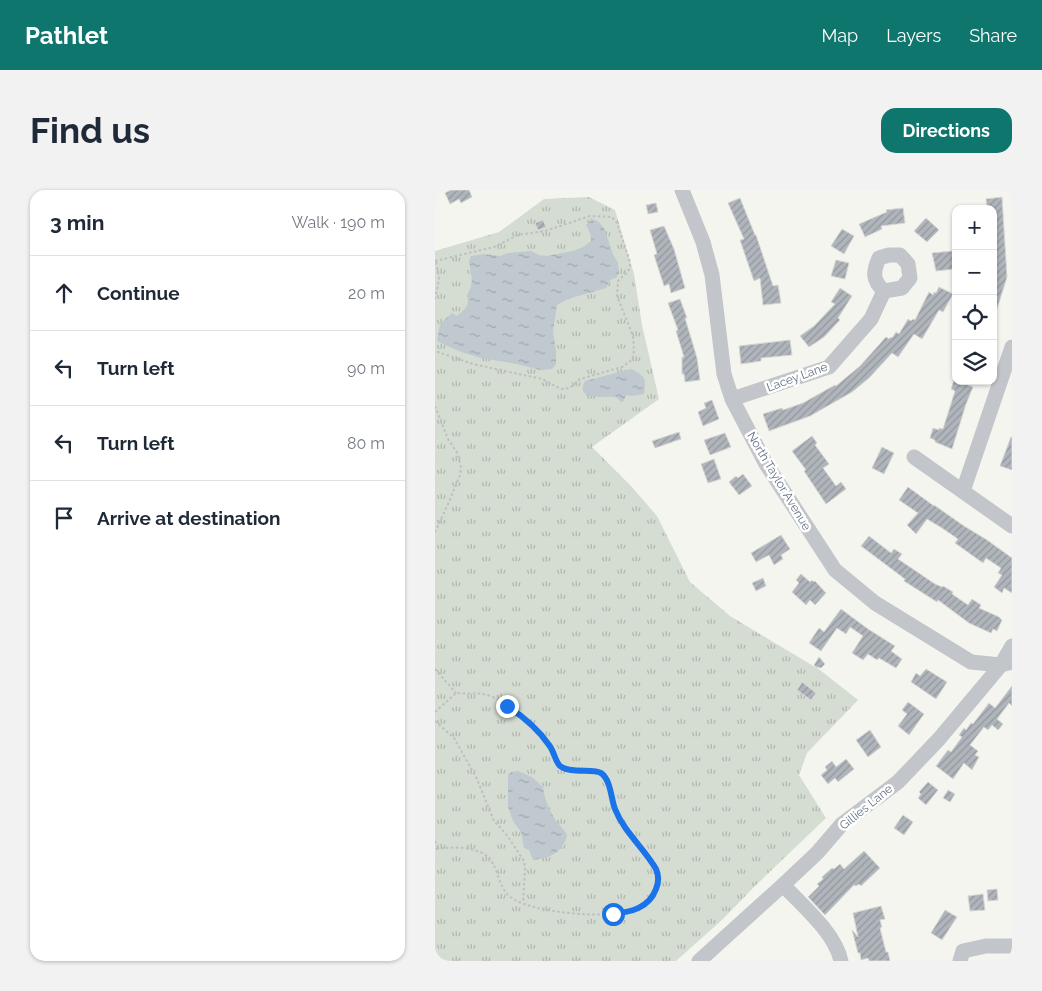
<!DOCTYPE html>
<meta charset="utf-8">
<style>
body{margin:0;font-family:Raleway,sans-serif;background:#f2f2f3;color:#1f2937}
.controls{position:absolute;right:15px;top:15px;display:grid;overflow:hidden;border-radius:10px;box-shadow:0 1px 4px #0004}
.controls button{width:45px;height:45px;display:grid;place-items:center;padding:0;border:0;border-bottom:1px solid #e0e1e3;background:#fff;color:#1f2937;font:25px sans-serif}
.stop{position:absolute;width:15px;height:15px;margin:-11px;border:4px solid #1a73e8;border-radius:50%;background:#fff}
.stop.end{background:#1a73e8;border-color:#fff;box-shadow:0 1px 5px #0008}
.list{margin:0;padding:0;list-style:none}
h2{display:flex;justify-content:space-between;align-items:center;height:65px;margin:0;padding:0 20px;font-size:21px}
h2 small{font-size:16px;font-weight:400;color:#747a83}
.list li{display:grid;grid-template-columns:32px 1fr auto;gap:15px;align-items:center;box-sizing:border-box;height:75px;padding:0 20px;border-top:1px solid #e0e1e3}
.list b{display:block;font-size:19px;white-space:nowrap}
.list em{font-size:16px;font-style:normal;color:#747a83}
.icon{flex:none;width:28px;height:28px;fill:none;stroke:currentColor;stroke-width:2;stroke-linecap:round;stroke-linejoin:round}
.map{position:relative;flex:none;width:577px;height:771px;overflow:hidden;border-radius:15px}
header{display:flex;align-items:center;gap:30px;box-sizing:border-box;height:70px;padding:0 25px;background:#0f766e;color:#fff}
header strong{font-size:24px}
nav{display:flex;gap:28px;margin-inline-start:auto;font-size:18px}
.intro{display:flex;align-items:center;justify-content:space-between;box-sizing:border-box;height:120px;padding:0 30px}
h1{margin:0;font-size:35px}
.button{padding:12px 22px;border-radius:15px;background:#0f766e;color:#fff;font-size:18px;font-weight:700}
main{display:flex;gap:30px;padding:0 30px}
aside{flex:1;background:#fff;border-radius:15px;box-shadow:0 1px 4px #0004}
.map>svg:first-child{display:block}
.grass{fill:url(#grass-tufts)}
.water{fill:url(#water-ripples)}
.building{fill:url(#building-hatch);stroke:#d6d6d3}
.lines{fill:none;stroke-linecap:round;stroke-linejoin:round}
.path{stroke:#bebfc2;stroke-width:2;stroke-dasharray:2.5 2.5;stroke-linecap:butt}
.minor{stroke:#c2c5c9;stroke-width:15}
.route{stroke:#1a73e8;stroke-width:6}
.labels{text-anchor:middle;stroke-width:5;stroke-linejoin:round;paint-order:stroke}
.street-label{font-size:12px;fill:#627284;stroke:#fff}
</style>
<header>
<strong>Pathlet</strong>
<nav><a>Map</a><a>Layers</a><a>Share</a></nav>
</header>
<div class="intro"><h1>Find us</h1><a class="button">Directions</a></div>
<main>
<aside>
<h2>3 min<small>Walk · 190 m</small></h2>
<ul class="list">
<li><svg class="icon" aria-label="ahead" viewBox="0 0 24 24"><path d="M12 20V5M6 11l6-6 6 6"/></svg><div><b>Continue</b></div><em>20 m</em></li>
<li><svg class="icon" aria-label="left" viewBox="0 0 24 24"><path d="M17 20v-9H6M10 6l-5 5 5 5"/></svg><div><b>Turn left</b></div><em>90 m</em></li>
<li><svg class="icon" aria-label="left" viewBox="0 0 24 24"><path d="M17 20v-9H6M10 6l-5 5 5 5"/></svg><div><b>Turn left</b></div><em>80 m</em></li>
<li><svg class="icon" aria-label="arrive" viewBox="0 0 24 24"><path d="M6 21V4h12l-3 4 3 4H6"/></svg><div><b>Arrive at destination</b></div></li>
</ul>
</aside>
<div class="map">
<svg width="577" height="771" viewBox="0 0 577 771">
<defs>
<pattern id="grass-tufts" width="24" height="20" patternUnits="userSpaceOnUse" patternTransform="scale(1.25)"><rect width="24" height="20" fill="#d5dcd1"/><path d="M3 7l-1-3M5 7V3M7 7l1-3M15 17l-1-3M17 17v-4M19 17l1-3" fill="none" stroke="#b0b7af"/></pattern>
<pattern id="water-ripples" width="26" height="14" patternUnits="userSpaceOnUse" patternTransform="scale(1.25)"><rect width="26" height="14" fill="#c0c9cf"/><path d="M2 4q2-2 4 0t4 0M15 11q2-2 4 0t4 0" fill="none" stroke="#9fa8ae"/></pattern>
<pattern id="building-hatch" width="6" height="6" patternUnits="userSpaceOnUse" patternTransform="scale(1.25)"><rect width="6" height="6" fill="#afb5bb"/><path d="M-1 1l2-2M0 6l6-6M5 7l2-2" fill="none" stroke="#92989e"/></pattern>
</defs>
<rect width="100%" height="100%" fill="#f5f5f0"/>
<!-- grass -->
<path class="grass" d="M154,7L180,20L199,84L207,135L224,209L157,257L196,296L222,326L255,392L295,426L385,480L423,510L372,563L364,585L391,628L320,696L288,729L241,771H0V61L64,42L109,9Z"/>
<!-- water -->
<path class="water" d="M157,29L164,32L169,38L178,64L183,73L184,82L182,87L175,90L171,98L133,109L122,115L118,141L121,161V174L117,179L105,180L82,174L46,168L26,162L2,151L5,134L17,123L22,126C28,121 36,115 32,106C40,90 36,87 34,71L36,66L49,64L65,66L73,63L96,61L104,65L112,66L138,61L148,57L156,51L155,43L151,35Z
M196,179C211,187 211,188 209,204L196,206L192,205L189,207V211L186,212C183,209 183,208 179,207C169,206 139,211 150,191Z
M83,581L97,587L108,597C109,608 116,624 122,632C126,637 129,639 132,645C128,663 115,668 98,670L94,660L89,658L86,642L78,631L73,617V585L76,582Z"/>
<!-- building -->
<path class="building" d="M16,0H34L37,7L26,13L24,9L15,14L10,3Z
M567,7L572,87L560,125L558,124V19H552L551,9Z
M305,8L320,45H321L338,96L343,95L346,113L328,115L325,88L319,91L305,50L309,49L293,13Z
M221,13L223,22L213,24L211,15Z
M468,18L470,33L446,36L447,39L430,47L424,34L452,22L451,20Z
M491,28L504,40L492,52L479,41Z
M108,30L111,37L103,40L100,33Z
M229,36L239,59L250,98L236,103L234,94L229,96L219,65L222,64L215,40Z
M407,39L419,46L409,64L396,56Z
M518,61L520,79L501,81L497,63Z
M401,70L414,73L410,89L396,86Z
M504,97L518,104L508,122L504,120L487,149L479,144L463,167L457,163L434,188L417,202L375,226L334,241L328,224L347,218L348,220L368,213L400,195L401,196L425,176L451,147L454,149L456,147L457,148L461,142L464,144L473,129L476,131L478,129L480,130L494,102L498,105L499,102L501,103Z
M405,98L417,106L403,128L405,130L389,147L374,157L365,146L379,136L400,114L396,112Z
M245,109L252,128H250L262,168L265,190L250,192L249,184H247V167H249L241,141L243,140L233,113Z
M355,150L357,165L326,168V171L306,174L304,156Z
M519,190L538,197L531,214L517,259L500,252V250L495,248L498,238L504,240V238L508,239L520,201L516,199Z
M277,210L284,229L268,236L263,222L271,218L269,213Z
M244,242L246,249L220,258L217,251Z
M290,243L296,257L275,265L269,250Z
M377,246L382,253L380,255L394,274L388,278L401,296L406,292L411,299L391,314L369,281L371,280L357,261Z
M576,247H577V280L565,276Z
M447,257L459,263L449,284L437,278Z
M279,269L286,289L273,293L266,274Z
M308,284L317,296L304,305L294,292L301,286L303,288Z
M473,297L499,316V315L529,336L552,350L577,368V403L569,398L567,403L559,397L567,385L563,383L566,378L551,368L548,373L520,353L523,349L507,338L492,329L481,344L472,335L483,323L464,310Z
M346,345L355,359L346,365L348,369L339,375L334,365L321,372L316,363Z
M434,346L456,363L459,359L467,364L463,369L500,394L507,397L508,396L518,402L517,404L533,415L537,409L546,415L544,418L564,427L567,430L562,441L558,439L556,443L534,433L503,410L502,412L469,391L470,389L426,356Z
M366,384L375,392L377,390L379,392L380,391L391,403L380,415L375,410L371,415L357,402L364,393L361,390Z
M328,388L331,396L321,401L317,393Z
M406,419L433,439L460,456L456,461L467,469L461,478L444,468L442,470L433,464L428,470L417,463L428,446L415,437L411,444L402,438L386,461L374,453L384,438L389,442Z
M384,467L390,474L386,478L381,477L379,475Z
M491,479L512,492L501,509L476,492L481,483L485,486Z
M367,492L381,503L376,510L362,500Z
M577,496V516L574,513L562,529L568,534L563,540L557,535L553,540L549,537L535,555L543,561L540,565L544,567L537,580L529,573L518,589L501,576L513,560L516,562L527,547L524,545L529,538L531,540L536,533L538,534L554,513L560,518Z
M473,512L489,524L474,545L463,536L472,524L467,520Z
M435,540L446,557L433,567L421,550Z
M411,569L419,579L403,592L400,588L393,594L386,585L392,580L390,577L397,571L401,577Z
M493,592L503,600L491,615L483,608L486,604L484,602Z
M513,600L520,604L515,612L508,608Z
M468,625L478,632L469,645L459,638Z
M429,661L445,678L426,696L424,694L421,696L419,695L390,725L373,707L384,696L382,694L388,689L387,687L397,678L399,679L405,674L409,679Z
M562,699L563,710L553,711L552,700Z
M548,704L550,720L535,721L533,706Z
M446,716L450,729L445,730L447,737L445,738L451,762H453L455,771H434L433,768L426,770L425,763H423L417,740L423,747L418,723Z
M510,720L522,727L507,750L496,743Z"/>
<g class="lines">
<!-- path -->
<path class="path" d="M0,71L59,57L83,45L110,41L155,26L177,27L182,33L195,72C196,83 189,84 183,91L182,106L198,146L199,161L197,170L187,177L145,189L135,198L126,199L107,189L38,174L0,161
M0,109L4,89L1,71
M0,216L13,249L23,264L26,278L25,285L14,312L0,342
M0,479L21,503
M0,522L21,503C30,504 40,503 48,504C70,508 99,534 112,552C117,558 120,570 125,575C135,585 154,579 166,583C176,592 175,609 181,621C187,634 196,645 204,656C215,669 228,681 221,699C218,708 212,715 204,719C179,730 95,724 74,706C62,695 63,672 49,664C35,656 15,657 0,659
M0,531L19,548L42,589L59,631L71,644L89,671L90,678L88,712
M0,651L3,658"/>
<!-- minor -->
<path class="minor" d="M247,0L268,52L277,85L289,184L297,209L331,274L400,380L440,413L536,472L566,475L577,472
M297,209L394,177L436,129L449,101C437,90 438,82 444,68L454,65H465L473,74L475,88L467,98L449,101
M479,267L577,336
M528,301L577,157
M348,695C368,716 400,743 406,771
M264,771L348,695L382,663L407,634L463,592L504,549L566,475L577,456
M525,771L528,761L551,756H577"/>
</g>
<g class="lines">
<!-- route -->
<path class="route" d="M72,516C89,527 103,539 114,555C119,561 120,571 125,576C135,584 159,578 166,583C176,590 176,609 180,619C189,642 209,658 221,679C224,686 224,692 221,699C214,718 196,722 178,724"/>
</g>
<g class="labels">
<!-- street labels -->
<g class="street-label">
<text transform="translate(362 187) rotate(-20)" y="4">Lacey Lane</text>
<text transform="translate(344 291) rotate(59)" y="4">North Taylor Avenue</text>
<text transform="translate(431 617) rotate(-39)" y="4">Gillies Lane</text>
</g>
</g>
</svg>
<div class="controls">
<button>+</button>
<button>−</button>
<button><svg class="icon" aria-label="locate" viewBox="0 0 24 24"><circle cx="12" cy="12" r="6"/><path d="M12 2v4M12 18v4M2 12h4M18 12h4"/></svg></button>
<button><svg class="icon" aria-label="layers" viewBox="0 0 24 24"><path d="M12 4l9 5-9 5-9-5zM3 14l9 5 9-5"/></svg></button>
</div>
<div class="stop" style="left:178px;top:724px"></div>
<div class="stop end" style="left:72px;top:516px"></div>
</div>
</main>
